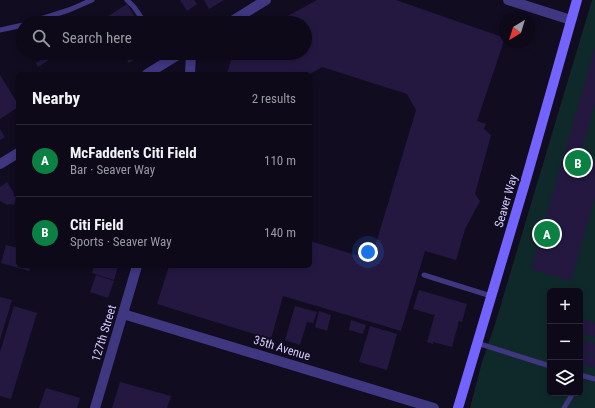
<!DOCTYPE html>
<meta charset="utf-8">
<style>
body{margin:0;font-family:"Roboto Condensed",sans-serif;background:#161221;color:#f1f3f6}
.controls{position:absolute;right:12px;bottom:12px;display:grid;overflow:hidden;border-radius:6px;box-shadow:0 2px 6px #0003}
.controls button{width:36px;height:36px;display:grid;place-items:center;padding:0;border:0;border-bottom:1px solid #2d2a37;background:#0d0918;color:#f1f3f6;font:20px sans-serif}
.compass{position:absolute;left:499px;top:12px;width:36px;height:36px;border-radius:50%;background:#0d0918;box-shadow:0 2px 6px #0003;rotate:218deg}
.you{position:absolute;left:368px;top:252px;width:14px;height:14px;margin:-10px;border:3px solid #fff;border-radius:50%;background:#1a73e8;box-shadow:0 0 0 6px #1a73e833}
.badge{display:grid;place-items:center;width:26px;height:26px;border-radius:50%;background:#0b8043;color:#fff;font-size:13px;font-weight:700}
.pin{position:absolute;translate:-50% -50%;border:2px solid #fff;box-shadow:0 1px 4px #0006}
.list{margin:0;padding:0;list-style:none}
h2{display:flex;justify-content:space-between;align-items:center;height:52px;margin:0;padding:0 16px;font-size:17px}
h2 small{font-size:13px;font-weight:400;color:#9a9aa2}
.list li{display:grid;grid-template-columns:26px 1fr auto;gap:12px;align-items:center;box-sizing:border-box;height:72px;padding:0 16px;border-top:1px solid #2d2a37}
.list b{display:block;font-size:15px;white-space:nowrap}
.list p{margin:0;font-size:13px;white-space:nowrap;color:#9a9aa2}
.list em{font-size:13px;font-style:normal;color:#9a9aa2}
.icon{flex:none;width:22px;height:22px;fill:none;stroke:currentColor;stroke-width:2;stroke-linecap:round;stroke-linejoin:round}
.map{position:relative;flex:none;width:595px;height:408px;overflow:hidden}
.search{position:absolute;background:#0d0918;box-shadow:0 2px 6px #0003;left:16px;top:16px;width:296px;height:44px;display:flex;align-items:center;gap:10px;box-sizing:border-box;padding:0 14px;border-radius:22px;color:#9a9aa2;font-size:15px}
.panel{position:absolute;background:#0d0918;box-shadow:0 2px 6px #0003;left:16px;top:72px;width:296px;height:196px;border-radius:6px}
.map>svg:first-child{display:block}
.green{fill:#0f292a;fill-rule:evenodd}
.building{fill:#241841}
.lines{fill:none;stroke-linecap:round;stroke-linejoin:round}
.service{stroke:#3f3780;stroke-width:5}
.minor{stroke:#3f3780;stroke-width:10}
.secondary{stroke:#7363ff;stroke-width:10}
.labels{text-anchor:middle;stroke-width:4;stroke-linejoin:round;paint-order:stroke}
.street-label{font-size:12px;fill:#d6ccff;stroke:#110c20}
</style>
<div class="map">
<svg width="595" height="408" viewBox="0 0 595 408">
<rect width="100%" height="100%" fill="#110c20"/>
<!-- green -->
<path class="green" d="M592,0H595V408H470L482,362L495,324ZM550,291H580V393H550Z"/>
<!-- building -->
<path class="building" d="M180,0H194L197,4L187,11Z
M204,0H224L209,9Z
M317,0H396L505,38L477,121L486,124L484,129L491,135L475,194L480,201L465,229L456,260L425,251L401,331L283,296L271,339L157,304L169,266H310V241L359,256L374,250L416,110L407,94L322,67L310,74H227L233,53H305V23H275Z
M127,4L139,23H104L102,20Z
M595,47V104L580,157L595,162V197L571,281L531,269Z
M52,53H53L55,56L38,67L36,63Z
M123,53H144L129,63Z
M0,75L18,104V107L0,119Z
M0,129L5,137L0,140Z
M7,182L14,193L13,195L16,197L14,205L9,204L8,205L0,201V187Z
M6,245L18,248V266H31L29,271L1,263Z
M94,266H118L114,280L92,273Z
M96,275L114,281L108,298L90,292Z
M419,290L467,304L462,322L459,321L452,347L433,342V344L427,342L435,314H434V315L413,309Z
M0,297L12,300L0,340Z
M14,306L37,313L11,399L0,396V352Z
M295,306L317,312L313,323L307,322L300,345L285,340Z
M319,311L331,315L327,331L315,327Z
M583,319L595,323V337L580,333Z
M351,320L366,325L363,334L349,330Z
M370,326L397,334L387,370L359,362Z
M583,340L595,344V355L580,350Z
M580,352L595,356V364L594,368L580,364Z
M120,382L171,396L167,408H112Z
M46,388L80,398L77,408H39Z"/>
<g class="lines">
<!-- service -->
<path class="service" d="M127,0L134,7L145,23
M28,23L69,10L92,0
M0,30L23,25
M164,53L169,61
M424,275L491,296
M477,343L550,366
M580,375L595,379
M564,408L573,393"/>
<!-- minor -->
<path class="minor" d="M508,0L571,20
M229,23L266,0
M147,74L181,53
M190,74L191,53
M0,164L18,153
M123,314L434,408
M95,408L137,266"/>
<!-- secondary -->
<path class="secondary" d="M458,408L527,176L577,0"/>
</g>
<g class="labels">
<!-- street labels -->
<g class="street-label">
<text transform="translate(506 201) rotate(-74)" y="4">Seaver Way</text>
<text transform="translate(104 333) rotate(-73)" y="4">127th Street</text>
<text transform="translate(282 348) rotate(17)" y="4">35th Avenue</text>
</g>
</g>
</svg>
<div class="controls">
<button>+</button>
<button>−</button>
<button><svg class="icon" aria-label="layers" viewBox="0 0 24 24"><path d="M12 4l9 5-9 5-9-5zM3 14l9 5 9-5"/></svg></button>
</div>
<svg class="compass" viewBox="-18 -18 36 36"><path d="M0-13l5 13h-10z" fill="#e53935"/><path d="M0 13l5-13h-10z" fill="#9a9aa2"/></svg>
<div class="you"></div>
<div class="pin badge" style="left:547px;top:234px">A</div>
<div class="pin badge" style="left:578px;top:163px">B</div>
<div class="search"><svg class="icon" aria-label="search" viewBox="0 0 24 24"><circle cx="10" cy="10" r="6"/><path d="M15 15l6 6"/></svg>Search here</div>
<section class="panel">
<h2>Nearby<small>2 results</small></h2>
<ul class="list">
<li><span class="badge">A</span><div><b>McFadden's Citi Field</b><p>Bar · Seaver Way</p></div><em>110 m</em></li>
<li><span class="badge">B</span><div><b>Citi Field</b><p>Sports · Seaver Way</p></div><em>140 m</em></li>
</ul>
</section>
</div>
